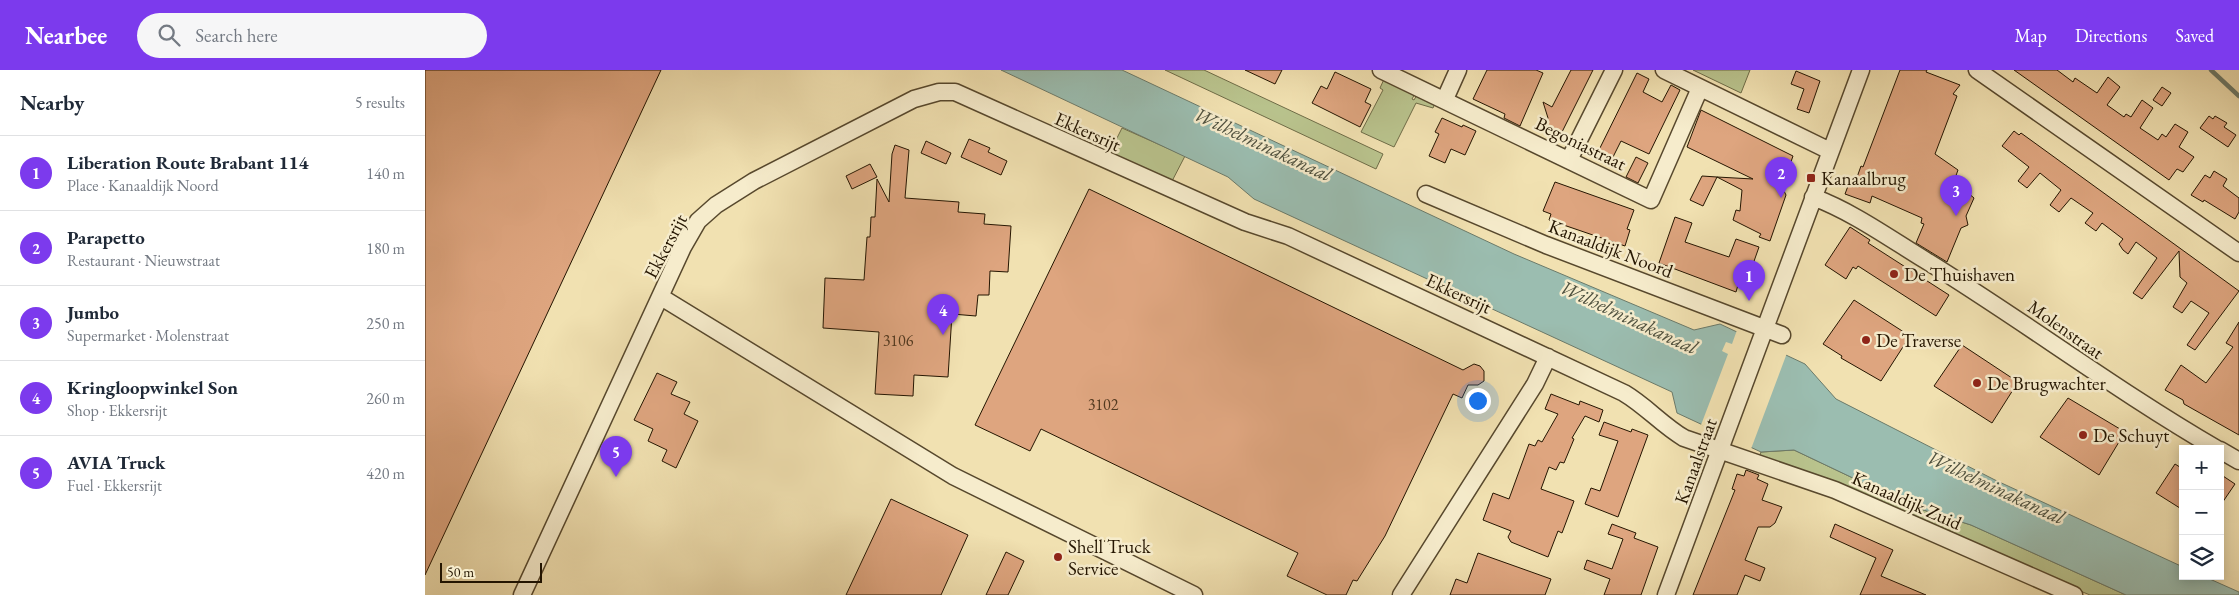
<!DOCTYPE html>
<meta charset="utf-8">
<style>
body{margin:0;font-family:"EB Garamond",serif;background:#f6f6f7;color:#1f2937}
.controls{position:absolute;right:15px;bottom:15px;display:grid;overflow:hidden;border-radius:0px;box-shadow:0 2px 12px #0003}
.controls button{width:45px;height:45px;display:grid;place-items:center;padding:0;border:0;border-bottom:1px solid #e0e1e3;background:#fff;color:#1f2937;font:25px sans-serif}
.scale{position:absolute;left:15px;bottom:12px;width:102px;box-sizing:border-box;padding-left:5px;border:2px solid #241501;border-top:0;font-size:14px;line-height:18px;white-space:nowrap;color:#241501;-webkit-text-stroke:4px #f6eccc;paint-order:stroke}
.you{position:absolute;left:1052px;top:330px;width:18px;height:18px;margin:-12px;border:4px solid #fff;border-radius:50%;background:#1a73e8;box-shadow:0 0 0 8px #1a73e833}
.badge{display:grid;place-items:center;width:32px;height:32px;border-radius:50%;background:#7c3aed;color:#fff;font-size:16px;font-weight:700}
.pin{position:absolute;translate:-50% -41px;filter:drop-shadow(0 1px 2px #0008)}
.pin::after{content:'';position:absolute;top:26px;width:18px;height:15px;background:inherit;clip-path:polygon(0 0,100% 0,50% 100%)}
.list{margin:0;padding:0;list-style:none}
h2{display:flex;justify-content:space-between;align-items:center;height:65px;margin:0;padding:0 20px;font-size:21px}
h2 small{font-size:16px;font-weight:400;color:#747a83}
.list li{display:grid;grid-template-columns:32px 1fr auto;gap:15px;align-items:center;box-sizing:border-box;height:75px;padding:0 20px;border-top:1px solid #e0e1e3}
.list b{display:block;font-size:19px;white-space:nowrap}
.list p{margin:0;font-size:16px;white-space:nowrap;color:#747a83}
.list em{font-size:16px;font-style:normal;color:#747a83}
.icon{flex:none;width:28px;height:28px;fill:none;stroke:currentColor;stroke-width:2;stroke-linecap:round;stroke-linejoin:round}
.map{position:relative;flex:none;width:1814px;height:525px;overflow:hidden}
header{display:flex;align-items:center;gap:30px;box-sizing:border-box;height:70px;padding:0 25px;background:#7c3aed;color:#fff}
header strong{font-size:24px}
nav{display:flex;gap:28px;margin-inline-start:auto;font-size:18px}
.search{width:350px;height:45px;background:#f6f6f7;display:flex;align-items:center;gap:12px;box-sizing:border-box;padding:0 18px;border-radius:28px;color:#747a83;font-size:19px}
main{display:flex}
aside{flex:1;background:#fff}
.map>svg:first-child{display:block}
.green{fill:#b9c38d;stroke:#6e6c47}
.water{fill:#9bbdb0;stroke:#6b7a6a}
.pier{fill:#f1e1b1}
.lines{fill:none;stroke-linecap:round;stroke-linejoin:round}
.stream{stroke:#6b7a6a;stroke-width:4.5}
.building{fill:#dea57f;stroke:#241501}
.minor-casing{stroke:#57482d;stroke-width:19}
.minor{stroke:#f6eccc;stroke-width:16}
.poi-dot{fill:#8f2418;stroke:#f6eccc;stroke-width:2}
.labels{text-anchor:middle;stroke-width:5;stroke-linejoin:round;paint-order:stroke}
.number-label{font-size:16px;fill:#523920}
.street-label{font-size:19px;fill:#241501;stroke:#f6eccc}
.poi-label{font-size:19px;fill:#241501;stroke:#f6eccc;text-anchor:start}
.water-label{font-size:20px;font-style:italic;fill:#4e503e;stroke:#f6eccc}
</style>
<header>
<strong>Nearbee</strong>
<div class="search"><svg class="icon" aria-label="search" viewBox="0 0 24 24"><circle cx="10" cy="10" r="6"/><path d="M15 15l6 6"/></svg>Search here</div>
<nav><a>Map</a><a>Directions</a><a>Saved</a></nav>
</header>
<main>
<aside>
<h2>Nearby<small>5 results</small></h2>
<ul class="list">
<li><span class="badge">1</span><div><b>Liberation Route Brabant 114</b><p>Place · Kanaaldijk Noord</p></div><em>140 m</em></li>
<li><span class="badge">2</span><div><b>Parapetto</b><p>Restaurant · Nieuwstraat</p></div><em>180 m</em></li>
<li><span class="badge">3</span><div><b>Jumbo</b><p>Supermarket · Molenstraat</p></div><em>250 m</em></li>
<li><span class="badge">4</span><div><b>Kringloopwinkel Son</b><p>Shop · Ekkersrijt</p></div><em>260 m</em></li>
<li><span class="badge">5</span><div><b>AVIA Truck</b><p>Fuel · Ekkersrijt</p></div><em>420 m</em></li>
</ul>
</aside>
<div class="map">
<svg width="1814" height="525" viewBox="0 0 1814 525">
<rect width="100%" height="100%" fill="#f1e1b1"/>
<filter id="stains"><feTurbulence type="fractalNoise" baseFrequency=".004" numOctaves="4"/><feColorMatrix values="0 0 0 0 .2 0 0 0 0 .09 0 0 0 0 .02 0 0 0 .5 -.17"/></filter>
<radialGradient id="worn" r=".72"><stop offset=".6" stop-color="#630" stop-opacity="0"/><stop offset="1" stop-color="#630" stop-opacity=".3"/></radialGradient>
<!-- green -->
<path class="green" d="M740,0H779L958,84L951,99Z
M1268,0H1325L1316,23Z
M960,7L991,22L987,29L989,30L993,23L1011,31L1008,38L991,33L969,77L936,62L958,20L955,18Z
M697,58L760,86L745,115L683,86Z
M1369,380L1489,437L1546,455L1701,525H1665L1333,389L1336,382Z"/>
<!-- water -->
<path class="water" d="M576,0H697L1089,184L1269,260L1295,254L1380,294L1411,329L1570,410L1758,497V506H1778L1814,522V525H1701L1546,455L1489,437L1369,380L1336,382L1252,343L1247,322L829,129L803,107Z"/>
<!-- pier -->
<path class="pier" d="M1312,260L1362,283L1326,379L1276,355L1303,284L1297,281L1301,272L1307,274Z"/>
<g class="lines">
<!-- stream -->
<path class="stream" d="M1786,0L1814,26"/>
</g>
<!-- building -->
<path class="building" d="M0,0H236L0,505Z
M820,0H857L850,14Z
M1062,0H1111L1118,3L1095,56L1079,48L1080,44L1048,29Z
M1146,0H1168L1133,70L1119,63L1122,59L1118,57L1123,48L1118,32L1127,37Z
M1475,0H1502L1501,2L1535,15L1528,24L1532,26L1510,84L1533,100L1529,111L1549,128L1541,146L1543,155L1536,158L1522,192L1491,173L1499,154L1496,153L1497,148L1447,126L1445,133L1420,124L1426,108L1431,110L1436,96L1438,97Z
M1589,0H1632L1648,12L1650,8L1672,23L1683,7L1695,17L1682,35L1699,47L1701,44L1706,47L1717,30L1728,38L1715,58L1733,70L1737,64L1741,67L1750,54L1763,62L1754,77L1769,87L1758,102L1752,99L1744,110Z
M1371,1L1395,11L1384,43L1372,39L1379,19L1366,14Z
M910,2L946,19L940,32L946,35L935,57L887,33L896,16L902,19Z
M1212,3L1224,9L1218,22L1237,32L1246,15L1255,20L1224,84L1196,71L1184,95L1170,88Z
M1737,17L1746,23L1737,36L1728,30Z
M1276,40L1368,86L1357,117L1361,125L1345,171L1334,167L1336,164L1308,150L1311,140L1315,141L1317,120L1292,107L1328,109L1262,77Z
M1784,46L1788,49L1790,46L1802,53L1799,57L1811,65L1803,77L1775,58Z
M1017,48L1037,57L1038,55L1051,61L1040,85L1026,79L1020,93L1004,86L1014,64L1010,62Z
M1589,61L1594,65L1596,63L1814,221L1770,280L1762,275L1784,243L1766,231L1757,243L1748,237L1762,213L1755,207L1754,181L1717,229L1708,223L1732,188L1711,172L1703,184L1698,180L1694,174L1698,169L1677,153L1671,161L1660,153L1668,143L1646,128L1634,142L1625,135L1636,120L1615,103L1602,118L1593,111L1604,97L1577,76Z
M544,69L565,78L563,82L582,91L576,105L536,87Z
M501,71L526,83L521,94L496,83Z
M470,75L484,80L480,128L534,132L533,142L560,144L559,154L586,156L583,202L565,201L564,225H553L551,246L527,244L523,307L489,305L488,326L450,324L454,262L398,258L400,208L439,210L442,167H445L446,147H450L452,109L464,132L467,84Z
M1211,87L1223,93L1213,113L1201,107Z
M445,94L452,107L427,119L421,106Z
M1789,101L1802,109L1798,116L1814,128V142L1810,149L1779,130L1778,132L1766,125L1780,105L1785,108Z
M1277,106L1292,107L1278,136L1265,130Z
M1130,112L1209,140L1202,159L1205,160L1200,176L1124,150L1126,144L1118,141Z
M664,119L1038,300L1049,294L1055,296L1059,301V311L1053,315H1043L1037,328L1028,324L960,466L932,511L928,510L921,525H902L862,506L873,483L616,359L605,381L550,355Z
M1250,147L1267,153L1260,172L1304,187L1311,169L1334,177L1320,217L1313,215L1311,222L1234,193Z
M1425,157L1445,170L1443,173L1524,225L1511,246L1433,196L1431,199L1428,197L1421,209L1400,195Z
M1429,230L1485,266L1456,311L1416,288L1417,286L1398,274Z
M1814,252V365L1759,334L1758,330L1740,320L1756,295L1781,313L1808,277L1801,273Z
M1537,275L1593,312L1567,353L1509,316Z
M232,303L252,312L246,324L265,332L259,344L273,351L251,398L237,391L242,380L223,371L228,359L209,350Z
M1126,324L1154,335L1155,331L1178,340L1174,352L1160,346L1147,368L1149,369L1139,393L1135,392L1131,400L1124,397L1116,419L1149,431L1137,463L1133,461L1123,487L1086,472L1083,467L1086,461L1058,450L1068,423L1084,429L1104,374L1110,376L1113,370L1117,372L1133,344L1120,339Z
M1643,328L1700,362L1674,405L1615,367Z
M1179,352L1206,362L1207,359L1223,365L1193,447L1160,434L1166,418L1175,421L1193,371L1174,365Z
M1750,394L1758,399V440L1731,423Z
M1321,400L1334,405L1332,409L1343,414L1337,430L1357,437L1350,453L1345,457H1333L1320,490L1340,498L1335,511L1320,505L1312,525H1268L1310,420L1307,419L1312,404L1319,406Z
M1795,404L1810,414L1795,436Z
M466,429L543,465L516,525H421Z
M1187,454L1211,463L1209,468L1233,477L1216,525H1179L1185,509L1159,499L1162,490L1187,499L1198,469L1183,464Z
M1410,454L1468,480L1456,506L1501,525H1435L1451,488L1405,467Z
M581,482L599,491L583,525H561Z
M1053,483L1126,509L1120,525H1025L1031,509L1042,513Z"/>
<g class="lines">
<defs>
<path id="minor" d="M956,0L1226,130L1275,18
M1239,0L1405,81
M1552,0L1814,183
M1020,29L1033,0
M1144,90L1189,0
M1001,124L1121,175L1357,265
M1388,127C1428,142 1464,168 1500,190C1599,251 1692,321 1792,379
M236,227L528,406L769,525
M1795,380L1814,391
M97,525L258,177L273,151L291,135L329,111L489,29L514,22H530L820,152L863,166L1199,323C1221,336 1237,355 1259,368L1410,420L1649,525
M976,525L1110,314L1123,287
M1241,525L1436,0"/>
</defs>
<!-- minor casing -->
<use href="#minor" class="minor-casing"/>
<!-- minor -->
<use href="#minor" class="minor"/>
</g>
<!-- markers -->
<g class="poi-dot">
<rect x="1381" y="103" width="10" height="10" rx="2.5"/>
<circle cx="1469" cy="204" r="5"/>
<circle cx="1441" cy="270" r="5"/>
<circle cx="1552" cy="313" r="5"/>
<circle cx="1658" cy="365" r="5"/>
<circle cx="633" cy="487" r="5"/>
</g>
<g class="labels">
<!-- number labels -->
<g class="number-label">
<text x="473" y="276">3106</text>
<text x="678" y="340">3102</text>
</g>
<!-- street labels -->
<g class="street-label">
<text transform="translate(663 61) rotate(24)" y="7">Ekkersrijt</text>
<text transform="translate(1156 73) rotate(26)" y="7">Begoniastraat</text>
<text transform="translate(240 176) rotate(-62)" y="7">Ekkersrijt</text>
<text transform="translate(1186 178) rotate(21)" y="7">Kanaaldijk Noord</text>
<text transform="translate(1034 223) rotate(25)" y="7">Ekkersrijt</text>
<text transform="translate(1641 259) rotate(35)" y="7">Molenstraat</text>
<text transform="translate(1270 391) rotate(-70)" y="7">Kanaalstraat</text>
<text transform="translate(1482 430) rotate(24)" y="7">Kanaaldijk Zuid</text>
</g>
<!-- poi labels -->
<g class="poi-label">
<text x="1396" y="115">Kanaalbrug</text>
<text x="1479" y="211">De Thuishaven</text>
<text x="1451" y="277">De Traverse</text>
<text x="1562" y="320">De Brugwachter</text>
<text x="1668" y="372">De Schuyt</text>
<text x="643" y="483">Shell Truck<tspan x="643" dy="22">Service</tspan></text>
</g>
<!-- water labels -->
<g class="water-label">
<text transform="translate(838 74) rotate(25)" y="7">Wilhelminakanaal</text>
<text transform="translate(1204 247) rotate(25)" y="7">Wilhelminakanaal</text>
<text transform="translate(1571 417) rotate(25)" y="7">Wilhelminakanaal</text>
</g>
</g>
<rect width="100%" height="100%" filter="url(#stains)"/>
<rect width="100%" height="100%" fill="url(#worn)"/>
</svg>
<div class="controls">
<button>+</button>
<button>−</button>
<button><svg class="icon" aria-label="layers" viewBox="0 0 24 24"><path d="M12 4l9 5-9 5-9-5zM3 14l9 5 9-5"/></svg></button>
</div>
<div class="scale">50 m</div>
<div class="you"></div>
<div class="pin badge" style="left:1324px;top:231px">1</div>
<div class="pin badge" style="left:1356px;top:128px">2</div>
<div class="pin badge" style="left:1531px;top:146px">3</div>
<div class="pin badge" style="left:518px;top:265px">4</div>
<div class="pin badge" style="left:191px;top:407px">5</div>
</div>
</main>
